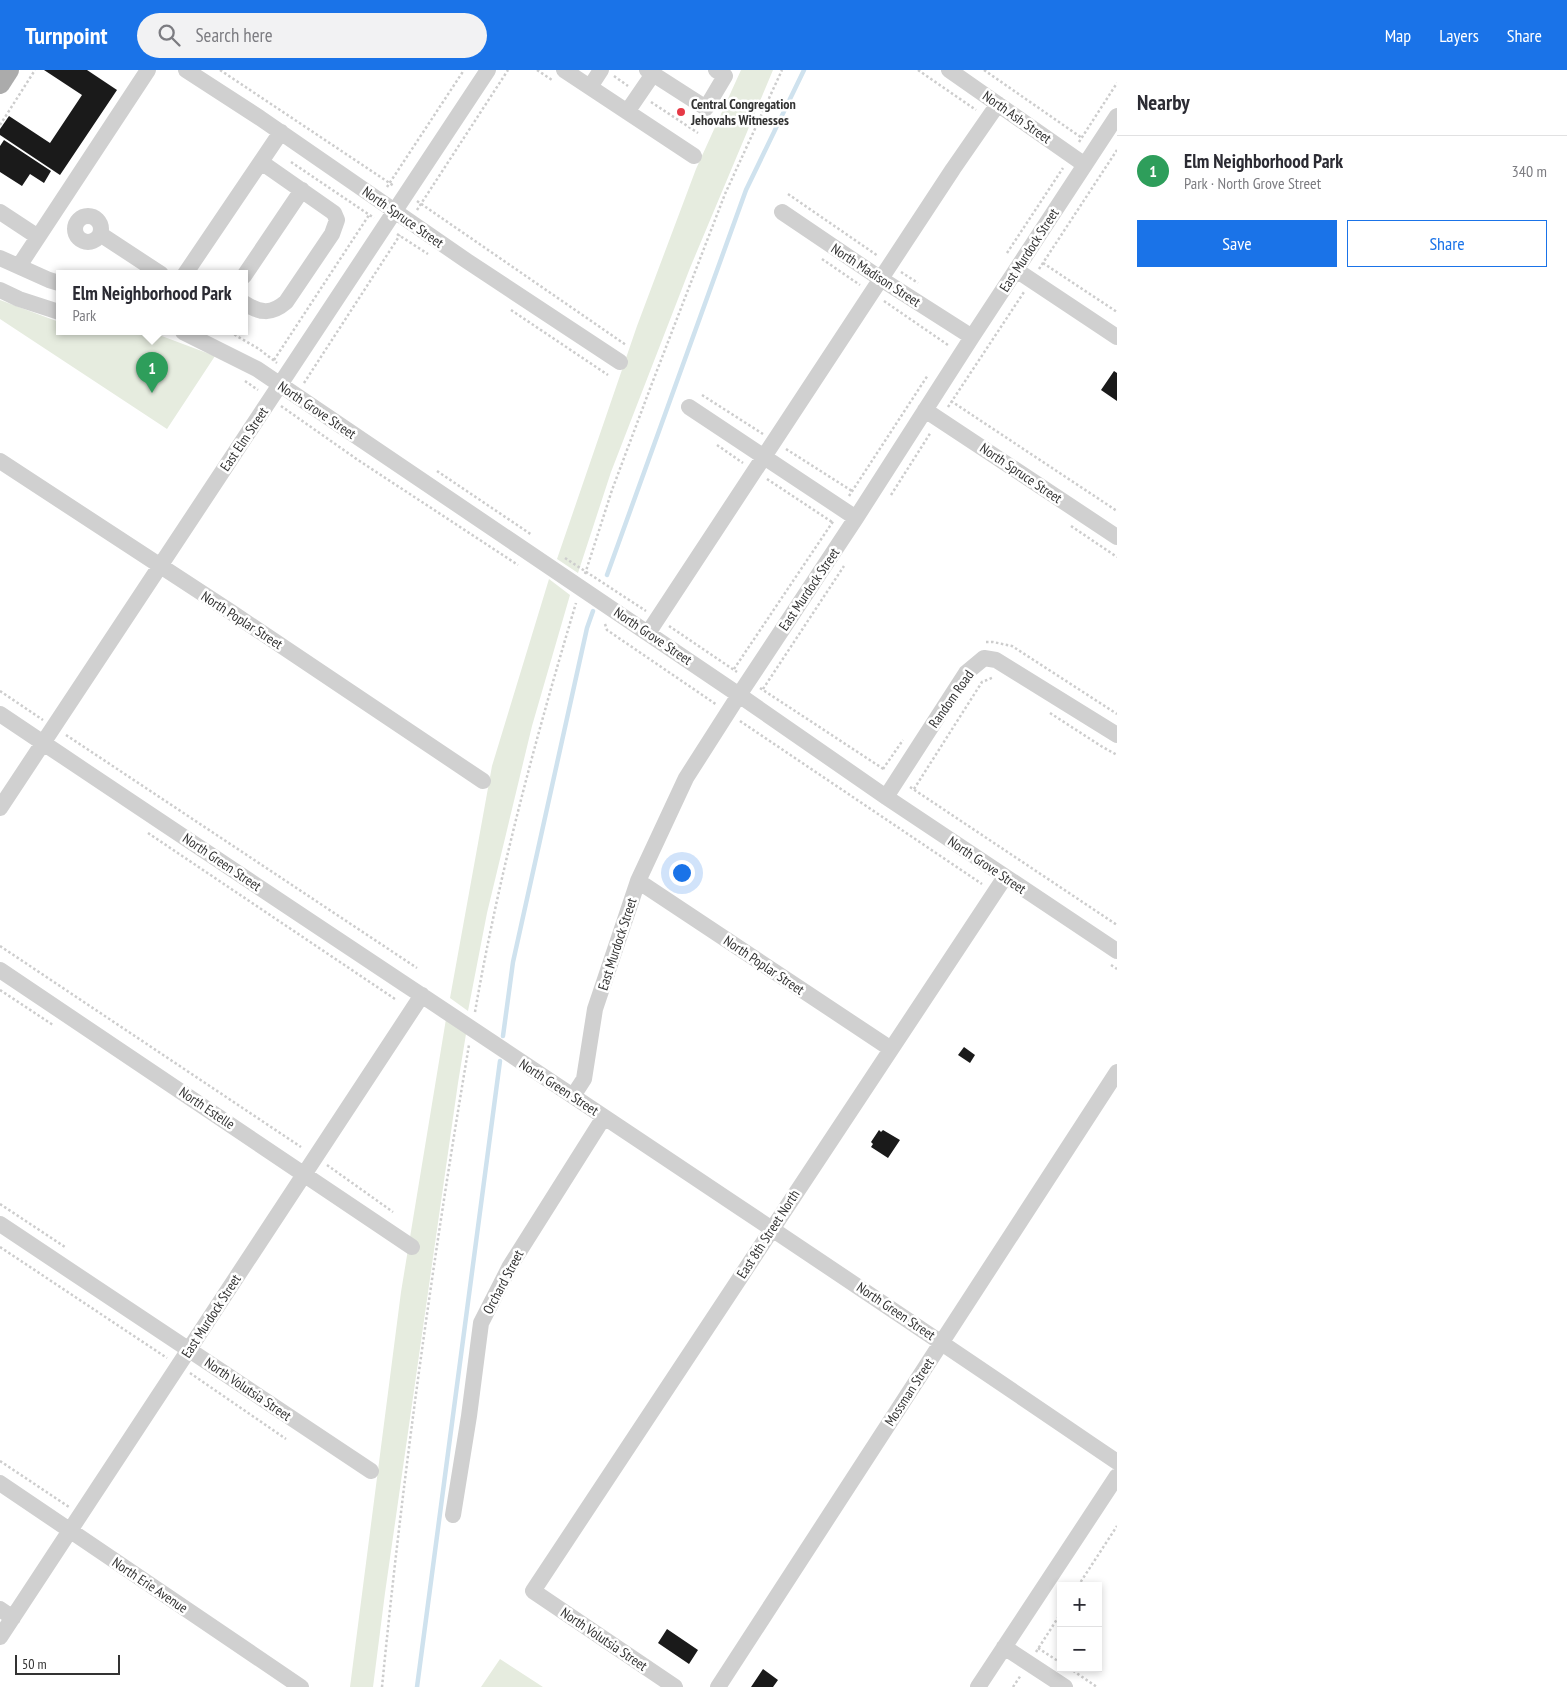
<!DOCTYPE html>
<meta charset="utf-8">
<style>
body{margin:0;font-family:"PT Sans Narrow",sans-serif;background:#f2f2f3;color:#2b2b33}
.controls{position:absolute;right:15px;bottom:15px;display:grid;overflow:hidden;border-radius:0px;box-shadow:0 2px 8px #0003}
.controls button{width:45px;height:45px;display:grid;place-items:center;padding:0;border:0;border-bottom:1px solid #e1e1e2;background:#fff;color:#2b2b33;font:25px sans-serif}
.scale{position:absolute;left:15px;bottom:12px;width:105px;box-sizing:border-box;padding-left:5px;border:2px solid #333;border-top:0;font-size:14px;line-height:18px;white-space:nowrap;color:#333;-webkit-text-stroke:4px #fff;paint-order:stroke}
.you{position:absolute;left:681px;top:802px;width:18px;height:18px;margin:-12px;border:4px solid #fff;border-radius:50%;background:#1a73e8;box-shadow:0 0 0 8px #1a73e833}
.badge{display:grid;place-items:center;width:32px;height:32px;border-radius:50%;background:#1a73e8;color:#fff;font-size:16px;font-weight:700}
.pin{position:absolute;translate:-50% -41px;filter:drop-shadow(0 1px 2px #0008)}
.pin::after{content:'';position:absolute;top:26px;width:18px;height:15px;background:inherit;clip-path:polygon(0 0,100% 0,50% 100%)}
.popup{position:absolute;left:56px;top:200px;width:192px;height:65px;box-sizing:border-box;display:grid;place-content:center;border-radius:0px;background:#fff;filter:drop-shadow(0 1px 4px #0005);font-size:16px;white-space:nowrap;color:#7c7c81}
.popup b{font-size:19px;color:#2b2b33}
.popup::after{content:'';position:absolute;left:50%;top:100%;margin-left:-10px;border:10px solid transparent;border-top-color:#fff}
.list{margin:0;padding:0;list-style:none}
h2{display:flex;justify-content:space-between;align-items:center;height:65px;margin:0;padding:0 20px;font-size:21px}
h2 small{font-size:16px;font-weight:400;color:#7c7c81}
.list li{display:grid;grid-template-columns:32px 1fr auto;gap:15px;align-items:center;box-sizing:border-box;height:70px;padding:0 20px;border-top:1px solid #e1e1e2}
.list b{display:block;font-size:19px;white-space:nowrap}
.list p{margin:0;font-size:16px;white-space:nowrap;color:#7c7c81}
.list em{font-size:16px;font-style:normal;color:#7c7c81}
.actions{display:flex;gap:10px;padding:15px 20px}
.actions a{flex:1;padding:11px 0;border:1px solid #1a73e8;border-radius:0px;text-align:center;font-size:18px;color:#1a73e8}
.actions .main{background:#1a73e8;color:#fff}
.icon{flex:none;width:28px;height:28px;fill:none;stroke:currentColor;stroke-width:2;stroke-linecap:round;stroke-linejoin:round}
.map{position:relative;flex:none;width:1117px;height:1617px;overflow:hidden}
header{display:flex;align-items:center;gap:30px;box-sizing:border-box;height:70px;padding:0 25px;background:#1a73e8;color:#fff}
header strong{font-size:24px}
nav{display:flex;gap:28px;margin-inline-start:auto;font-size:18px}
.search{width:350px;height:45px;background:#f2f2f3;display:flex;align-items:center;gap:12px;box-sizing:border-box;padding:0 18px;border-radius:28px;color:#7c7c81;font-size:19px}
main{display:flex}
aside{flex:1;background:#fff}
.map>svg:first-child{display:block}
.green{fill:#e6ecdf}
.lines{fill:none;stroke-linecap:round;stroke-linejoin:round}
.stream{stroke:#cfe2ee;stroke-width:4.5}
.building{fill:#1a1a1a}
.path{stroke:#cdcdcd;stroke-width:2.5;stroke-dasharray:2.5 2.5;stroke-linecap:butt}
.minor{stroke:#d0d0d0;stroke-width:16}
.major{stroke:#ababab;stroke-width:20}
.poi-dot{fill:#e63946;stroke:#fff;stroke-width:2}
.labels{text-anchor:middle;stroke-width:5;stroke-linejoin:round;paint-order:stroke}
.poi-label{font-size:14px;font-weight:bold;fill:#333;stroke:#fff;text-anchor:start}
.street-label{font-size:14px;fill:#333;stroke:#fff}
</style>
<header>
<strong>Turnpoint</strong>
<div class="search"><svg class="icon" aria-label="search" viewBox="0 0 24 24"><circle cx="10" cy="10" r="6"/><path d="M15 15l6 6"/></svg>Search here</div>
<nav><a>Map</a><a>Layers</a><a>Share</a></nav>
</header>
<main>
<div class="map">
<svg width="1117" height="1617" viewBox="0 0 1117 1617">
<rect width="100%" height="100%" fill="#fff"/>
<!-- green -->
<path class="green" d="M741,0H773L690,198L611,402L578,503L557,489L637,256L696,99Z
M0,230L59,252V262H119L159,265L215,286L167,359L0,249Z
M549,509L570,525L532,656L487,843L468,941L450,928L492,696Z
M446,949L466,964L458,1013L385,1523L373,1617H350L401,1222Z
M500,1589L543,1617H481Z"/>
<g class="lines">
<!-- stream -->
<path class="stream" d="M607,505L746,120L804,0
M503,966L513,892L587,558L593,541
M417,1617L500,991"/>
</g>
<!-- building -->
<path class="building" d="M44,0H87L117,20L60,105L0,65V59L9,46L50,73L82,25Z
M4,70L51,101L44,113L30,104L22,116L0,102V76Z
M1114,301L1117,303V331L1101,320Z
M964,977L975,985L970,993L958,985Z
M879,1060L881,1062L883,1060L900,1070L888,1088L871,1077L873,1074L871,1072Z
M667,1559L698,1580L689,1594L658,1573Z
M763,1599L778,1610L773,1617H751Z"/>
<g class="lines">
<!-- path -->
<path class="path" d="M220,0L394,116
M537,0L552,10
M918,0L976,40
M984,0L1082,68
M614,6L628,16
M651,32L698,63
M0,55L35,0
M1079,72L1117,13
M291,92L374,148
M387,117L464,0
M788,124L878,186
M417,131L626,275
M417,140L508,0
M397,164L428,184
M1007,183L1063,98
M822,189L860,215
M1043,193L1117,242
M1039,199L1117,80
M901,202L918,213
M884,231L948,275
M511,240L608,305
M230,262L259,279L277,293
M274,290L369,145
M245,311L258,320
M304,313L400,165
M702,325L763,364
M951,331L1117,441
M281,336L358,390L518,495
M948,337L1024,222
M717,375L743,393
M786,379L852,421
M437,401L532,465
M767,409L832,452
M891,425L931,362
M849,426L928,305
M1071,456L1117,487
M565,488L646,541
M585,504L612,420L651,316L725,124L782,0
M605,554L607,560L717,635
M669,556L737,602
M986,572H993L1012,576L1117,644
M734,599L834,450
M760,618L885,700
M763,619L844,496
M0,621L43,650
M1050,643L1101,676L1117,685
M740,651L982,814
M66,665L417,898
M883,699L903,670
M910,717L1117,855
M914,719L982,612L994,607
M148,763L395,929
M0,876L301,1077
M1111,895L1117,899
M0,920L53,955
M475,942C499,803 536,667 576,533
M327,1095L393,1142
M0,1134L65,1177
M0,1177L167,1288
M190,1303L286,1369
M0,1391L69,1437
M1078,1516L1117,1456
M1038,1578L1061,1593
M1036,1582L1061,1543
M1069,1598L1097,1617
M382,1617C403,1402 433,1188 469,975
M1013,1617L1021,1605"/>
<!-- minor -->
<path class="minor" d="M186,0L260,48L467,191L620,292
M564,0L694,86
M949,0L1085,95
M653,4L706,38L725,6L716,0
M590,17L601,0
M627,42L653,4L647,0
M0,142L38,167
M782,142L881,209L972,267
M75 159a13 13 0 1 1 26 0a13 13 0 1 1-26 0Z
M100,164L161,204
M0,188L49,210L59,213
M19,196L148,0
M1016,200L1117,267
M185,204L281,62
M244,206L302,120
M0,220L19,229L59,242
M244,233C260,243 271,245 286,232L332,164L337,150L334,143L261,92
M183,262L257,299L739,625L886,727L1117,881
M689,337L856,448
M925,340L1117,467
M0,391L231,542L483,711
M648,563L953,99L998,34
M0,644C372,894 747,1139 1117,1392
M886,727L966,603L984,588L996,590L1117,665
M0,738L488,0
M638,811L891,979
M0,900L412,1177
M573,1026L584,1009L595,939L638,811L686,708L739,625L856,448L972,267L1117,46
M0,1154L371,1401
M0,1413L301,1617
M453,1445L469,1346L481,1253L510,1196L604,1047
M0,1539L13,1548
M0,1567L422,925
M1004,1577L1065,1617
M675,1617L533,1521L1005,807
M718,1617L1117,1002
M978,1617L1117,1406"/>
<!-- major -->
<path class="major" d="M0,14L9,0"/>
</g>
<!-- markers -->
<circle class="poi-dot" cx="681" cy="42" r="5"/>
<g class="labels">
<!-- poi labels -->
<g class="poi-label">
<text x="691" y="39">Central Congregation<tspan x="691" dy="16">Jehovahs Witnesses</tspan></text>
</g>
<!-- street labels -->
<g class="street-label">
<text transform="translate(1017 47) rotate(35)" y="5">North Ash Street</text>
<text transform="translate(403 147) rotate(35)" y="5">North Spruce Street</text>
<text transform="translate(1029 180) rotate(-57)" y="5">East Murdock Street</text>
<text transform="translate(876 205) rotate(33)" y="5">North Madison Street</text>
<text transform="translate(317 340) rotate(34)" y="5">North Grove Street</text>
<text transform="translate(244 369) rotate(-56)" y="5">East Elm Street</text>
<text transform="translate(1021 403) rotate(34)" y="5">North Spruce Street</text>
<text transform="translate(809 519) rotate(-56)" y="5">East Murdock Street</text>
<text transform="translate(242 550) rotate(33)" y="5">North Poplar Street</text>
<text transform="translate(653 566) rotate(34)" y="5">North Grove Street</text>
<text transform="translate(951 629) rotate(-55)" y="5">Random Road</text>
<text transform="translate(222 792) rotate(34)" y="5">North Green Street</text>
<text transform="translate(987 795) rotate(34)" y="5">North Grove Street</text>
<text transform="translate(617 874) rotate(-72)" y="5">East Murdock Street</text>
<text transform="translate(764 895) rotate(34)" y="5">North Poplar Street</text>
<text transform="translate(559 1017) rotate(33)" y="5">North Green Street</text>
<text transform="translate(207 1038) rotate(34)" y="5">North Estelle</text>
<text transform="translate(768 1164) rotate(-57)" y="5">East 8th Street North</text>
<text transform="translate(503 1212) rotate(-62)" y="5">Orchard Street</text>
<text transform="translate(896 1241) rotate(34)" y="5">North Green Street</text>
<text transform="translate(211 1246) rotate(-57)" y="5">East Murdock Street</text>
<text transform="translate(248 1319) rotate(34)" y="5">North Volutsia Street</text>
<text transform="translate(909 1322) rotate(-57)" y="5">Mossman Street</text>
<text transform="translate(150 1515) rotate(34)" y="5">North Erie Avenue</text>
<text transform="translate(604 1569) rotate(34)" y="5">North Volutsia Street</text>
</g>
</g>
</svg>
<div class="controls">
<button>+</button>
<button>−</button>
</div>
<div class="scale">50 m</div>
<div class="you"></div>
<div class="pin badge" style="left:152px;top:323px;background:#2e9e5b">1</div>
<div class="popup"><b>Elm Neighborhood Park</b>Park</div>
</div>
<aside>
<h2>Nearby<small></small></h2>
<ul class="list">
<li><span class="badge" style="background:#2e9e5b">1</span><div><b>Elm Neighborhood Park</b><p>Park · North Grove Street</p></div><em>340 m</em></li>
</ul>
<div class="actions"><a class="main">Save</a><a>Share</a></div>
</aside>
</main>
